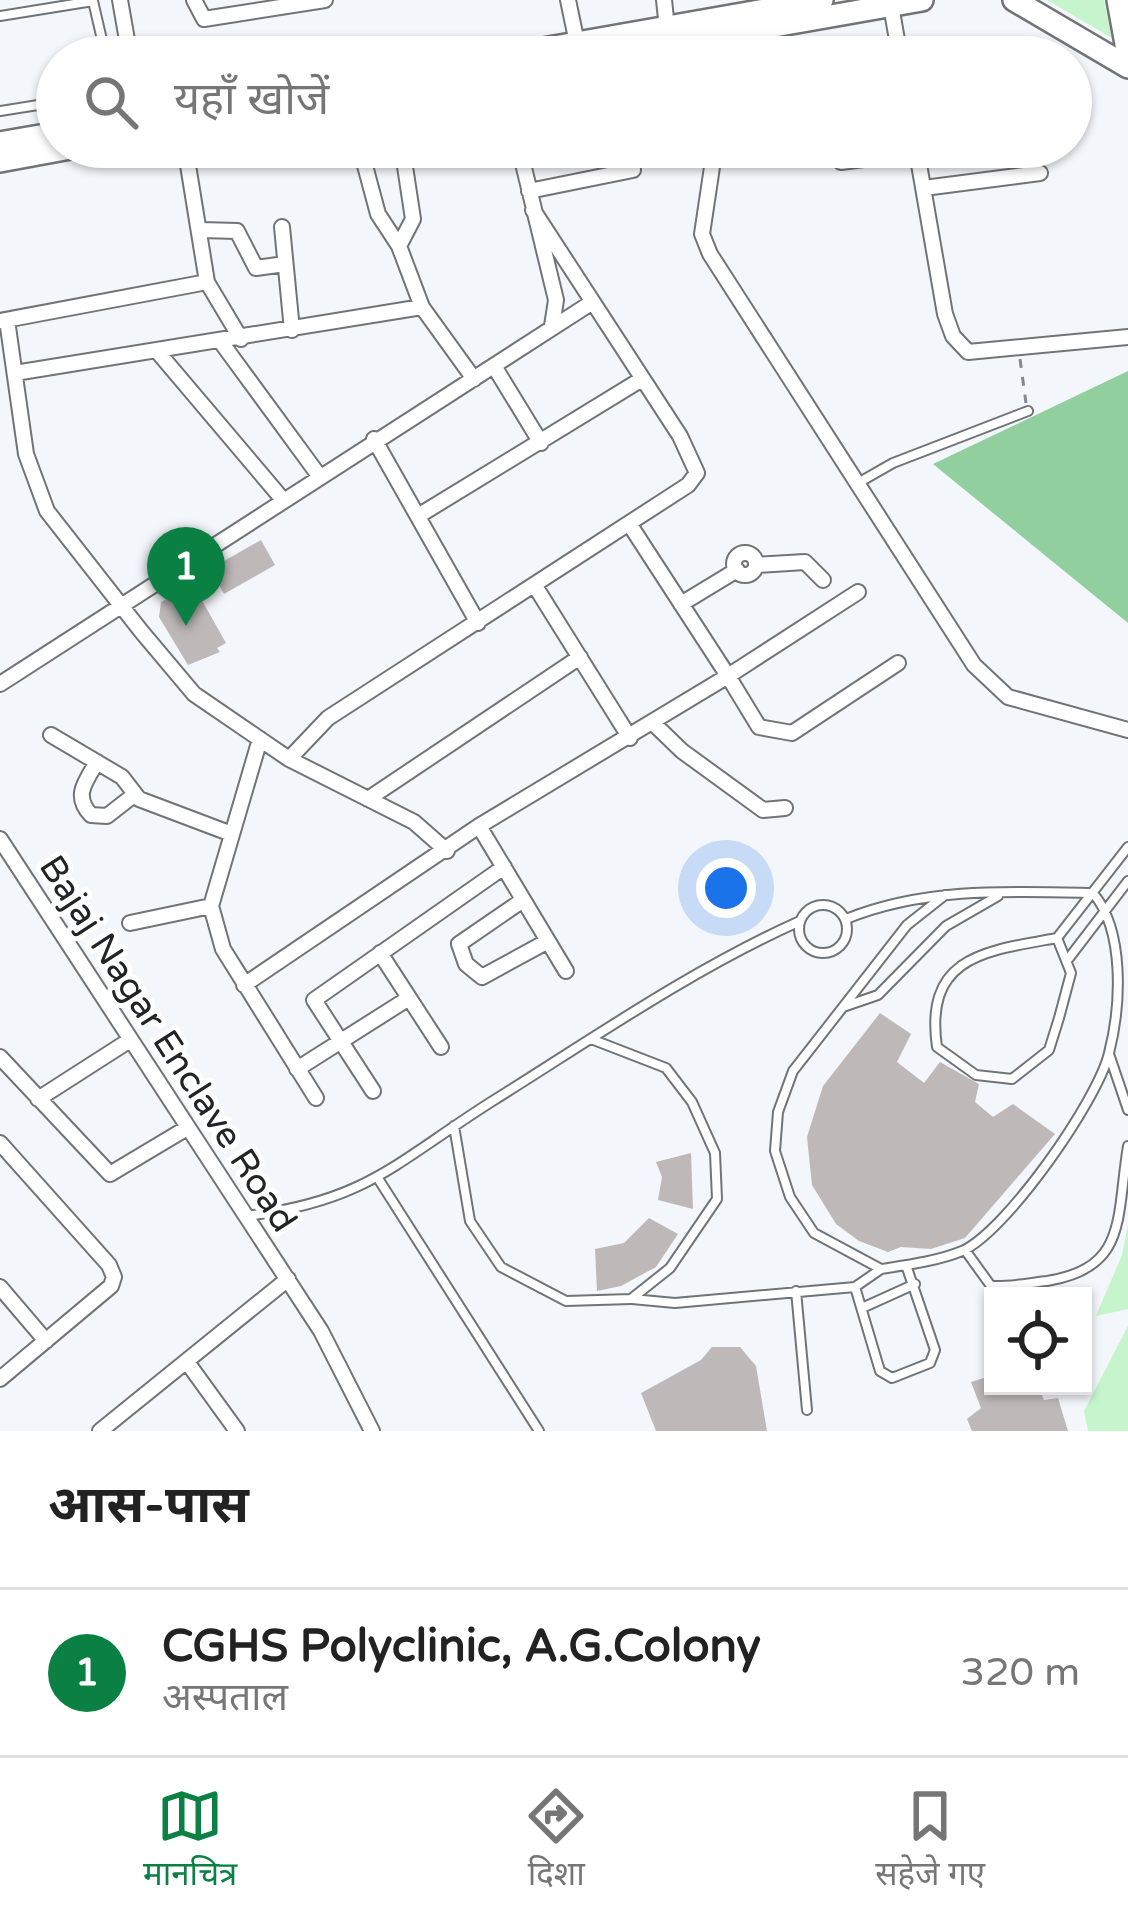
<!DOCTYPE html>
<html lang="hi">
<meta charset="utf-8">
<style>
body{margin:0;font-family:"Varela Round","Noto Sans Devanagari",sans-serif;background:#f6f6f6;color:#222}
.controls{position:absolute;right:36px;bottom:36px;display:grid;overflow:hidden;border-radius:0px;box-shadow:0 3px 9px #0004}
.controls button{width:108px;height:108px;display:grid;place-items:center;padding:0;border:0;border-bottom:3px solid #e0e0e0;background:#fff;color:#222;font:60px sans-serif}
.you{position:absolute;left:726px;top:888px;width:42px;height:42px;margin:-30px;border:9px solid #fff;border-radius:50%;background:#1a73e8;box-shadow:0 0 0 18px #1a73e833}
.badge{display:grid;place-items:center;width:78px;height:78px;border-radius:50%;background:#0b8043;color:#fff;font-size:39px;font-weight:700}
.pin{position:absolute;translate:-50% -99px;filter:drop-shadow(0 3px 6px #0008)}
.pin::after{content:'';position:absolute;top:63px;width:42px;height:36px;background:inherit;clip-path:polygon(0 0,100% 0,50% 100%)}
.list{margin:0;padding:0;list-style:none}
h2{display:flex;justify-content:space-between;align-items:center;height:156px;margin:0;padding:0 48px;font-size:51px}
h2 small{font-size:39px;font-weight:400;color:#767676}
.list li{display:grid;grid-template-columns:78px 1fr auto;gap:36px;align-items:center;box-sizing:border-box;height:168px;padding:0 48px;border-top:3px solid #e0e0e0}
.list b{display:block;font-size:45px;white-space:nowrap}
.list p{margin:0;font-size:39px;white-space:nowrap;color:#767676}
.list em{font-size:39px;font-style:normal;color:#767676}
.icon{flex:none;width:66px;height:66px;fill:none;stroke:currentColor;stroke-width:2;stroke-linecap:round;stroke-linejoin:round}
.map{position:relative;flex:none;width:1128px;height:1431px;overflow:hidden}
.search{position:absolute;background:#fff;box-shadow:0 3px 9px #0004;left:36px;right:36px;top:36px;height:132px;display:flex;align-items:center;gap:30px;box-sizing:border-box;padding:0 42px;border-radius:66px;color:#767676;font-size:45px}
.sheet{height:324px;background:#fff}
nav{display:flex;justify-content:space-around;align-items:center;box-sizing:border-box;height:168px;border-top:3px solid #e0e0e0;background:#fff;font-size:33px;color:#767676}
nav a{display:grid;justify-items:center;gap:6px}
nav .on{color:#0b8043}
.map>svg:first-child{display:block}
.green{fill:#c5f4cd}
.forest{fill:#92cf9e}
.building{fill:#beb9b8}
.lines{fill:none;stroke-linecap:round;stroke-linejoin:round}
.lane-casing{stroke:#717477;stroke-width:12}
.street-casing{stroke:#717477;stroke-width:18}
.secondary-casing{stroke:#717477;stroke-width:26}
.primary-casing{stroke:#717477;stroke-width:26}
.path{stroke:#86888b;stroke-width:3;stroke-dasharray:9 9;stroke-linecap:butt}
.lane{stroke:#fff;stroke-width:8}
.street{stroke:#fff;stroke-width:14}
.secondary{stroke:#fff;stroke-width:21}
.primary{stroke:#fff;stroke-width:21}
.labels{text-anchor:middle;stroke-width:10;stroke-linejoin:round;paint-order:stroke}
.street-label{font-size:36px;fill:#222325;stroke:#fff}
</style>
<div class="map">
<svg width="1128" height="1431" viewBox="0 0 1128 1431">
<rect width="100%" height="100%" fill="#f3f6fa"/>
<!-- green -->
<path class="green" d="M1047,0H1104L1112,38Z
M1128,1225V1309L1096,1316L1122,1255Z
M1128,1326V1431H1088L1084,1411Z"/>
<!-- forest -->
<path class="forest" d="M1128,371V623L933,464Z"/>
<!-- building -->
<path class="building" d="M261,540L275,565L224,594L210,569Z
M181,591L188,603L200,597L226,643L217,648L220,652L188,665L159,617L161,602Z
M880,1013L911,1034L897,1062L924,1083L940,1062L979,1084L975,1102L993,1117L1013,1104L1055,1134L965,1238L931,1249L901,1247L888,1252L859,1241L836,1224L812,1185L807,1137L823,1086Z
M691,1153L693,1209L658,1200L662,1177L656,1162Z
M649,1218L678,1234L656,1267L621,1286L597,1291L595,1249L624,1243Z
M712,1347H740L756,1366L767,1431H656L641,1393L701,1360Z
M993,1375V1386H1038L1044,1400L1058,1398L1068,1431H972L967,1419L981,1408L971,1382Z"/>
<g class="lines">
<defs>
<path id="lane" d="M93,1L106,57
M0,16L93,1
M0,111L57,102
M858,483L893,463L1028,411
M799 929a24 24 0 1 1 48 0a24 24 0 1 1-48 0Z
M846,919C924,887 1010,891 1093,893C1125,931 1121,1006 1109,1053C1098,1100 1006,1232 962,1251C938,1261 907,1265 881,1269L814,1233L790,1197L775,1151L778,1112L793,1071L907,925L945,895
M1057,938L1071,973L1059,1018L1049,1050L1012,1079L976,1075L937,1047C924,956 985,951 1057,938L1128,847
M1069,958L1128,881
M843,1007L878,995L946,926L998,896
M1109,1054L1128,1110
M454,1126L470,1221L501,1267L566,1301L631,1299L670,1268L717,1199L715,1153L692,1102L666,1068L591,1039
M379,1180L539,1431
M246,1216C366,1201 395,1163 491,1102C592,1039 691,970 800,921
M965,1250L991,1286C1010,1287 1028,1283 1047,1281C1128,1268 1116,1218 1128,1146
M855,1287L880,1371L892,1378L930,1363L935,1350L906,1265
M796,1291L807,1410
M632,1299L675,1303L855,1287L881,1269
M862,1308L915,1284"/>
<path id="street" d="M120,0L130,57
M194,0L204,19L325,0
M568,0L577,43
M664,0L667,28
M890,0L900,57
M360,147L378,214L399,246L422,307
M519,147L556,300L552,326
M715,147L702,234L710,254L974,665L1008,697L1128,730
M829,147L841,162L917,152
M916,147L945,314L953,336L968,352L1128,337
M924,188L1040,173
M529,191L633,170
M282,227L292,330
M201,230L237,231L256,268L285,264
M399,246L413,219L404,160
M207,282L241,339
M7,320L26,454L47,511L141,631L194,694L289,759L414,822L447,851
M0,321L207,282L187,159L232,147
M221,342L320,477
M157,351L284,501
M494,366L541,443
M15,373L422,307L474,379
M374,439L478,623
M418,516L642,379
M734 564a11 11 0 1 1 22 0a11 11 0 1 1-22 0Z
M756,565L805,562L823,580
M535,586L630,738
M858,592L728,676L759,727L792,733L898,663
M681,604L737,570
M0,684L591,303
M653,723L682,751L763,810L785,808
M51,735L122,777L139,799L229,833
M289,759L328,718L688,485L697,473L680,436L533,210
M97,762C85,782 73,796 91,815L107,816L134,795
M368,799L580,657
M479,826L566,971
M0,839L321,1331L372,1431
M523,900L459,944L466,964L482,977L548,941
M211,906L223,949L316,1098
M130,923L211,906L260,739
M380,953L441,1047
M244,985L479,826L728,676L630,525
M0,1057L110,1174L187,1128
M297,1069L409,998
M373,1091L314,1000L504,867
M38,1099L130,1040
M0,1143L109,1265L114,1277L111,1286L0,1379
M0,1287L46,1341
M187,1362L237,1431
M100,1431L288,1279"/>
<path id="secondary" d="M498,57L822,0
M598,57L922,0
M0,143L57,133
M0,161L76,147"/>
<path id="primary" d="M1014,0L1128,67
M1118,0L1128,55"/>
</defs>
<!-- lane casing -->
<use href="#lane" class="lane-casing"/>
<!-- street casing -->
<use href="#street" class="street-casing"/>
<!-- secondary casing -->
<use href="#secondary" class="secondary-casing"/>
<!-- primary casing -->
<use href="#primary" class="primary-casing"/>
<!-- path -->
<path class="path" d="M1020,359L1026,403"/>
<!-- lane -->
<use href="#lane" class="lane"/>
<!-- street -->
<use href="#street" class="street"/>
<!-- secondary -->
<use href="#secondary" class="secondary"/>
<!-- primary -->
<use href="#primary" class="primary"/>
</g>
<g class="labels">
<!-- street labels -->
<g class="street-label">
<text transform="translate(169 1043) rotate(57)" y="13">Bajaj Nagar Enclave Road</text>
</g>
</g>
</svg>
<div class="controls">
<button><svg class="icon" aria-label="locate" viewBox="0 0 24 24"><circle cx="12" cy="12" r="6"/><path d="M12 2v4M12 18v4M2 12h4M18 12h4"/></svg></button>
</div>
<div class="you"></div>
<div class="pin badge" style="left:186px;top:626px">1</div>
<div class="search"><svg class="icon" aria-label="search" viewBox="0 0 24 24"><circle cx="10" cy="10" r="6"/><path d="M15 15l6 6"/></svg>यहाँ खोजें</div>
</div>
<section class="sheet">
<h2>आस-पास<small></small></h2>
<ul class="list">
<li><span class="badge">1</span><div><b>CGHS Polyclinic, A.G.Colony</b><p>अस्पताल</p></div><em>320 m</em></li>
</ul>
</section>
<nav>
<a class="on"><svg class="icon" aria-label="map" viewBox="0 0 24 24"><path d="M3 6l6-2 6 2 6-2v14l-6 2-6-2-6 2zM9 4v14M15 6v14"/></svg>मानचित्र</a>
<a><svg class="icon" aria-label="directions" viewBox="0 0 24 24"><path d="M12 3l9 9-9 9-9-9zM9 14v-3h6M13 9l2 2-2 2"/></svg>दिशा</a>
<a><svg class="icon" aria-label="saved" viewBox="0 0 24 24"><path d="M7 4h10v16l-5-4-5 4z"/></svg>सहेजे गए</a>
</nav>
